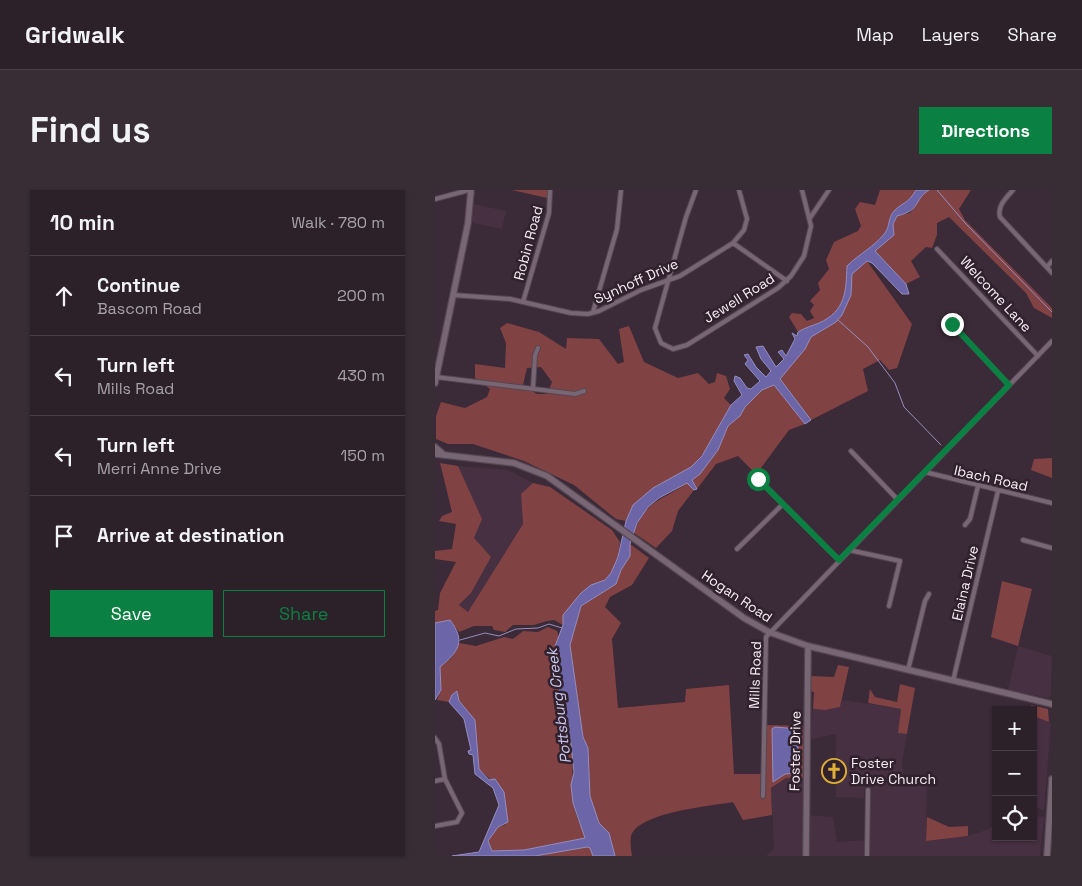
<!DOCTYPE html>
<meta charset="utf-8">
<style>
body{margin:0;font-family:"Space Grotesk",sans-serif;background:#382d35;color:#f1f3f6}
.controls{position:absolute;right:15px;bottom:15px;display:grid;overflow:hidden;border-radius:0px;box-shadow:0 1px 4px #0004}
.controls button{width:45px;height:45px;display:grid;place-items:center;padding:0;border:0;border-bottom:1px solid #483e46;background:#2c2029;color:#f1f3f6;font:25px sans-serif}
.stop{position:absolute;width:15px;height:15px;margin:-11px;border:4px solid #0b8043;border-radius:50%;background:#fff}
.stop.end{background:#0b8043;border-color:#fff;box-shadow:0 1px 5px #0008}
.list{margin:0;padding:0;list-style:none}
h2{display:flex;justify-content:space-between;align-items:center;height:65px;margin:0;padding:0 20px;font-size:21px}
h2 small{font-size:16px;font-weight:400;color:#a6a3a8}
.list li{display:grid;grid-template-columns:32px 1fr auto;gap:15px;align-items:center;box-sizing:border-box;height:80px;padding:0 20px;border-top:1px solid #483e46}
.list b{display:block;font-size:19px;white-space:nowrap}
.list p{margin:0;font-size:16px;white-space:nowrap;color:#a6a3a8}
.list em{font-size:16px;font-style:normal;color:#a6a3a8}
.actions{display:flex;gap:10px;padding:15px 20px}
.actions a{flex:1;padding:11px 0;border:1px solid #0b8043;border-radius:0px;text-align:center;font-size:18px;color:#0b8043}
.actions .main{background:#0b8043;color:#fff}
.icon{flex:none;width:28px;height:28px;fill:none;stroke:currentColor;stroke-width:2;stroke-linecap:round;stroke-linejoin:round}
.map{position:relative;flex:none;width:617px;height:666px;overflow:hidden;border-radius:0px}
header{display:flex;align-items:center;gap:30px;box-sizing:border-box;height:70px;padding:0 25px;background:#2c2029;border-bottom:1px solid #483e46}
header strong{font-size:24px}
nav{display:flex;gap:28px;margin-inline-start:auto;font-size:18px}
.intro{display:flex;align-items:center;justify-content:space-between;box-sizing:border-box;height:120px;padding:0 30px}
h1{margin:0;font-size:35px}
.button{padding:12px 22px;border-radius:0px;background:#0b8043;color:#fff;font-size:18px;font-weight:700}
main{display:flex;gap:30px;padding:0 30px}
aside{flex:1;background:#2c2029;border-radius:0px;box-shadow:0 1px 4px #0004}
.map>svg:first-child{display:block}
.built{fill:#463042}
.green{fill:#814244;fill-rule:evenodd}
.water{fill:#6c65a7;stroke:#968ebe}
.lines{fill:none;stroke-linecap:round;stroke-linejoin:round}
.stream{stroke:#968ebe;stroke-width:1}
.street-casing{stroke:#554752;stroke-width:6}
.secondary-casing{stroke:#554752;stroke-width:8}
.street{stroke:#786674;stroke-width:4}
.secondary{stroke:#786674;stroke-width:5.5}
.route{stroke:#0b8043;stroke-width:6}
.labels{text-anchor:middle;stroke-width:5;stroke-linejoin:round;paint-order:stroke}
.street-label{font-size:14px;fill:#f8edf5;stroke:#30212d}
.poi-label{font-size:14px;fill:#f8edf5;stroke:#30212d;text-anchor:start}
.water-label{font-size:15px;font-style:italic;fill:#cbc9ef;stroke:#30212d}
</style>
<header>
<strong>Gridwalk</strong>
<nav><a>Map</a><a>Layers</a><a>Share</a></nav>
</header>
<div class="intro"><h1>Find us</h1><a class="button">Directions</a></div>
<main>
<aside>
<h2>10 min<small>Walk · 780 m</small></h2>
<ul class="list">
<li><svg class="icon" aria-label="ahead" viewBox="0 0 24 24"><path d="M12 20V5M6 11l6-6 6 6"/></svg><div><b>Continue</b><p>Bascom Road</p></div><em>200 m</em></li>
<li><svg class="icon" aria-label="left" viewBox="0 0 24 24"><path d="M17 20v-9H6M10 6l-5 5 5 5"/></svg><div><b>Turn left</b><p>Mills Road</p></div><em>430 m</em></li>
<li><svg class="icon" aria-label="left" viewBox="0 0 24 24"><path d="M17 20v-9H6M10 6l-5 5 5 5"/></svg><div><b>Turn left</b><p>Merri Anne Drive</p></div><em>150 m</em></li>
<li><svg class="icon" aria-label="arrive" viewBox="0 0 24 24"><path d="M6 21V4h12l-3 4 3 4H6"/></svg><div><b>Arrive at destination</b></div></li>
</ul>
<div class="actions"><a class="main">Save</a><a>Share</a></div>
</aside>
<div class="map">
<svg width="617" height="666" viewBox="0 0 617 666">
<rect width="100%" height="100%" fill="#3b2a37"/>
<!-- built -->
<path class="built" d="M39,14L71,21L67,39L37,33Z
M23,276L73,280L98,293L86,305L88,334L33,422L24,416L36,403L39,348Z
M583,456L617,466L616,505L614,508L573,500Z
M408,510L466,519L464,543L472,544L467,575L469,589L492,587L491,651L533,646L554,639L561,631V647H598V626L609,627L605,666H433L435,588L431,587L429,608L401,607V544L374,550L378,519L390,520L405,517Z
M598,526L616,533L609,620L598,617Z
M351,588H370L367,666H331L339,659L336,598Z
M373,625L398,627L402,652L430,650V666H373Z"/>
<!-- green -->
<path class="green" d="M77,0H112V8Z
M445,0H481C473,14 468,12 459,21C453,28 455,36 450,43C439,57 424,64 412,76C411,101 411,121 384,133C377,136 369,138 363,142L354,127L357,123L366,124L372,131L379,128L375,121L379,115L375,111L385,100L383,93L394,79L391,70L399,52L423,41L426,36L420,19L425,12L440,15Z
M494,0H536L524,19L530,30L617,118V128L599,118L591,103L514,27L502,33V45L497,58L491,57L476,71L485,87L471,94L440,61L459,45L458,34L462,26L475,23L489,3Z
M432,71L477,134L462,178L454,180L445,170L428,179L433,201L376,230L345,189L376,147L401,132L416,105L417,84Z
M72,133L104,142L131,159L132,148L164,149L183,174L189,172L184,139L194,136L209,172L243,188L263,183L274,194L280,192L282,183L291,186L295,199L289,208L296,215C284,235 275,260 257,276C231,298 206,297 191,331L181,329L139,295L89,271L38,254H13L1,249V226L6,212L30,218L52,207L55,199L40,188V174L70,178L71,153L65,138ZM106,177L117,192L112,204H102L88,195L92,178Z
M339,195L370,234L354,240L323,282H319L303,266L281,274L262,299L257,290L265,284L283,260L293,236L305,226L310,217L327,200Z
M617,268V288L596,280L599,269Z
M5,273L23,276L47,329L39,348L56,367L36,403L24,415L33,422L88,334L86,304L98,293L115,297L177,340L185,352L183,367L176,383L170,390L156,395L128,425V435L119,430L112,431L99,435H78L70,442L59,440L57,436H39L24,442L15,430L0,433V421L3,420L5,403L21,372L0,369V361L17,359L21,334L4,331L7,326L17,322Z
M252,293L259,300L243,321L237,341L221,358L199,343C210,310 227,311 252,293Z
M195,354L214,368L197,395L175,407L170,417L186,433L177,449L183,518L250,512L251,499L294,495L299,584H326L325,606L331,607V535L371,536L370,588H351L336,598L337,625L308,630L298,612C276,616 204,622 196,646C195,652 196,660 197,666H180L174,643L164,633L155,606L153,558L148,547L135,455L146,416L181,394L186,380L195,366ZM363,538V583L350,584Z
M567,391L597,399L583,456L556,447Z
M113,437L122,441L124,448L119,459L132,543C142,565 135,587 138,610C139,623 146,636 151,648L89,660L57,661L53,651L63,637L70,635L69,602L44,579L40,531L24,511L22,501L17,505L14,512L2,510L6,500L5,477L17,467L24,453L41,456L69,447L78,449L88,441L103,442Z
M403,475L414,477L405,517L390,520L378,519L379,502L375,501V486L399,487Z
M465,494L480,498L472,544L463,543L466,519L433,513L435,499L440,507L462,512Z
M596,515L613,519L614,532L598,526Z
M492,627L514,637L533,636V646L491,651Z
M152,657L155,658L158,666H99Z"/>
<!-- water -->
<path class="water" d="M481,0H494C478,10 487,20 462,26L458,34L459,45L440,61L471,94L474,104H467L437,73L432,71L417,84L416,105L407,125L401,132L376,147L370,159L345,189L376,230L370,234L339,195L327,200L310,217L305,226L293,236L283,260L265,284L257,290L262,299L259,300L252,293L224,308L213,317L202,333L195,354V366L186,380L181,394L146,416L135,455L148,547L153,558L155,606L164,633L174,643L180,666H158L155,658L152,657L100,666H17L44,662L64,615L58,598L40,584L38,565L34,564L33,561L36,560L29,529L14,512L17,505L22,501L24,511L40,530L44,579L54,590L60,589L69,602L73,632L63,637L53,651L57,661L89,660L150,648L138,613L136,595L139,582L136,554L127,521L119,459L128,435V425L146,403L156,395L170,390L176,383L183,367L191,331L198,315L218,298L256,277L267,266L296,215L307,205L299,191L300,186L305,188L312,198L316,199L325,191L310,174L313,170L309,165L313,164L321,177L331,187L336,181L326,169L321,157L328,156L341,177L349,169L343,162L347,160L351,166L360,149L357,143L362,146L363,142C369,138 377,136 384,133C411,121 411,101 412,76C424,64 439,57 450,43C455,36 453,28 459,21C468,12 473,14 481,0Z
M15,430C31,451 24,461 5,477L6,500L0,510V433Z
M340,537L363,539V583L350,584L338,592L337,539Z"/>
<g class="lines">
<!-- stream -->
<path class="stream" d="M502,0L531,34L617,122
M403,130L433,157L460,193L469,217L506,255
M25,450L50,443L64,446L81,439L103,438L114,434L127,438"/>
<defs>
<path id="street" d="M261,0L251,27L220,138L226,153L238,159L252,155L343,98L356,86L369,66L376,36L367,0
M578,0C571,8 562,16 565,27L617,83
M0,9L34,0
M375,28L394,0
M298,53L352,91
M502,59L603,166
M612,77L617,71
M18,105L75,109L136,123L153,124L164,121L206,100L245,86L298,53L309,40L312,29L304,0
M88,112L114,23L115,0
M158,122L182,39L186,0
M517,134L574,195
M1,187L140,204L149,201
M98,198L100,165L103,158
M416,261L463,310
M490,282L617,313
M320,286L404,370
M530,335L535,329L543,296
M588,350L617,358
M302,359L348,314
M414,360L465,371L454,416
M473,480L490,411L494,404
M518,491L563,301
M0,548L4,554L10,589L27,623L22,632L0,636
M0,591L10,589
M328,606L331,447L617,151
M432,666L433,600"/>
<path id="secondary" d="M0,193L33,33L36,0
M0,257L9,265
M0,264L79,273L112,286L309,428L334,442L373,456L617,514
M371,666L373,456
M612,666L617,589"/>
</defs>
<!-- street casing -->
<use href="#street" class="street-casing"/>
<!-- secondary casing -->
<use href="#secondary" class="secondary-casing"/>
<!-- street -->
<use href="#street" class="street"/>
<!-- secondary -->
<use href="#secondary" class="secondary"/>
</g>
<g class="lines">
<!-- route -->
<path class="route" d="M323,289L404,370L574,195L517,134"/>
</g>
<!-- icons -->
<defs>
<symbol id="church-ring" viewBox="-11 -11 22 22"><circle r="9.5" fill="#30212d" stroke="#dfb034" stroke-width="1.5"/><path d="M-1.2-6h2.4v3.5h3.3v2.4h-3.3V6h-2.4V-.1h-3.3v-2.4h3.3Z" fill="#dfb034"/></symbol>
</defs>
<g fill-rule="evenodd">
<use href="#church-ring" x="385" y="567" width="28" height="28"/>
</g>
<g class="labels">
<!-- street labels -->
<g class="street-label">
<text transform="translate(93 53) rotate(-75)" y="5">Robin Road</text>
<text transform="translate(201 91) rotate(-24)" y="5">Synhoff Drive</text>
<text transform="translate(561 104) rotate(47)" y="5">Welcome Lane</text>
<text transform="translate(304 108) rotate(-32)" y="5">Jewell Road</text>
<text transform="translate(556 288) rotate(13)" y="5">Ibach Road</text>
<text transform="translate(530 393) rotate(-77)" y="5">Elaina Drive</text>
<text transform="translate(302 406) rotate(34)" y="5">Hogan Road</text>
<text transform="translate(320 485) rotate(-88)" y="5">Mills Road</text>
<text transform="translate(360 561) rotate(-89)" y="5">Foster Drive</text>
</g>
<!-- poi labels -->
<g class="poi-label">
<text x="416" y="578">Foster<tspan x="416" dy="16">Drive Church</tspan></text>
</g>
<!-- water labels -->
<g class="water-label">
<text transform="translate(124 516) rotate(-97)" y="5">Pottsburg Creek</text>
</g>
</g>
</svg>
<div class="controls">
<button>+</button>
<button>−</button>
<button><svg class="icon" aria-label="locate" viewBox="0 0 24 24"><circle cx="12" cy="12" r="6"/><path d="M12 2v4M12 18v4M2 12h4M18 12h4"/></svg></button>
</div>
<div class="stop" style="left:323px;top:289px"></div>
<div class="stop end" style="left:517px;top:134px"></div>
</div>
</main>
